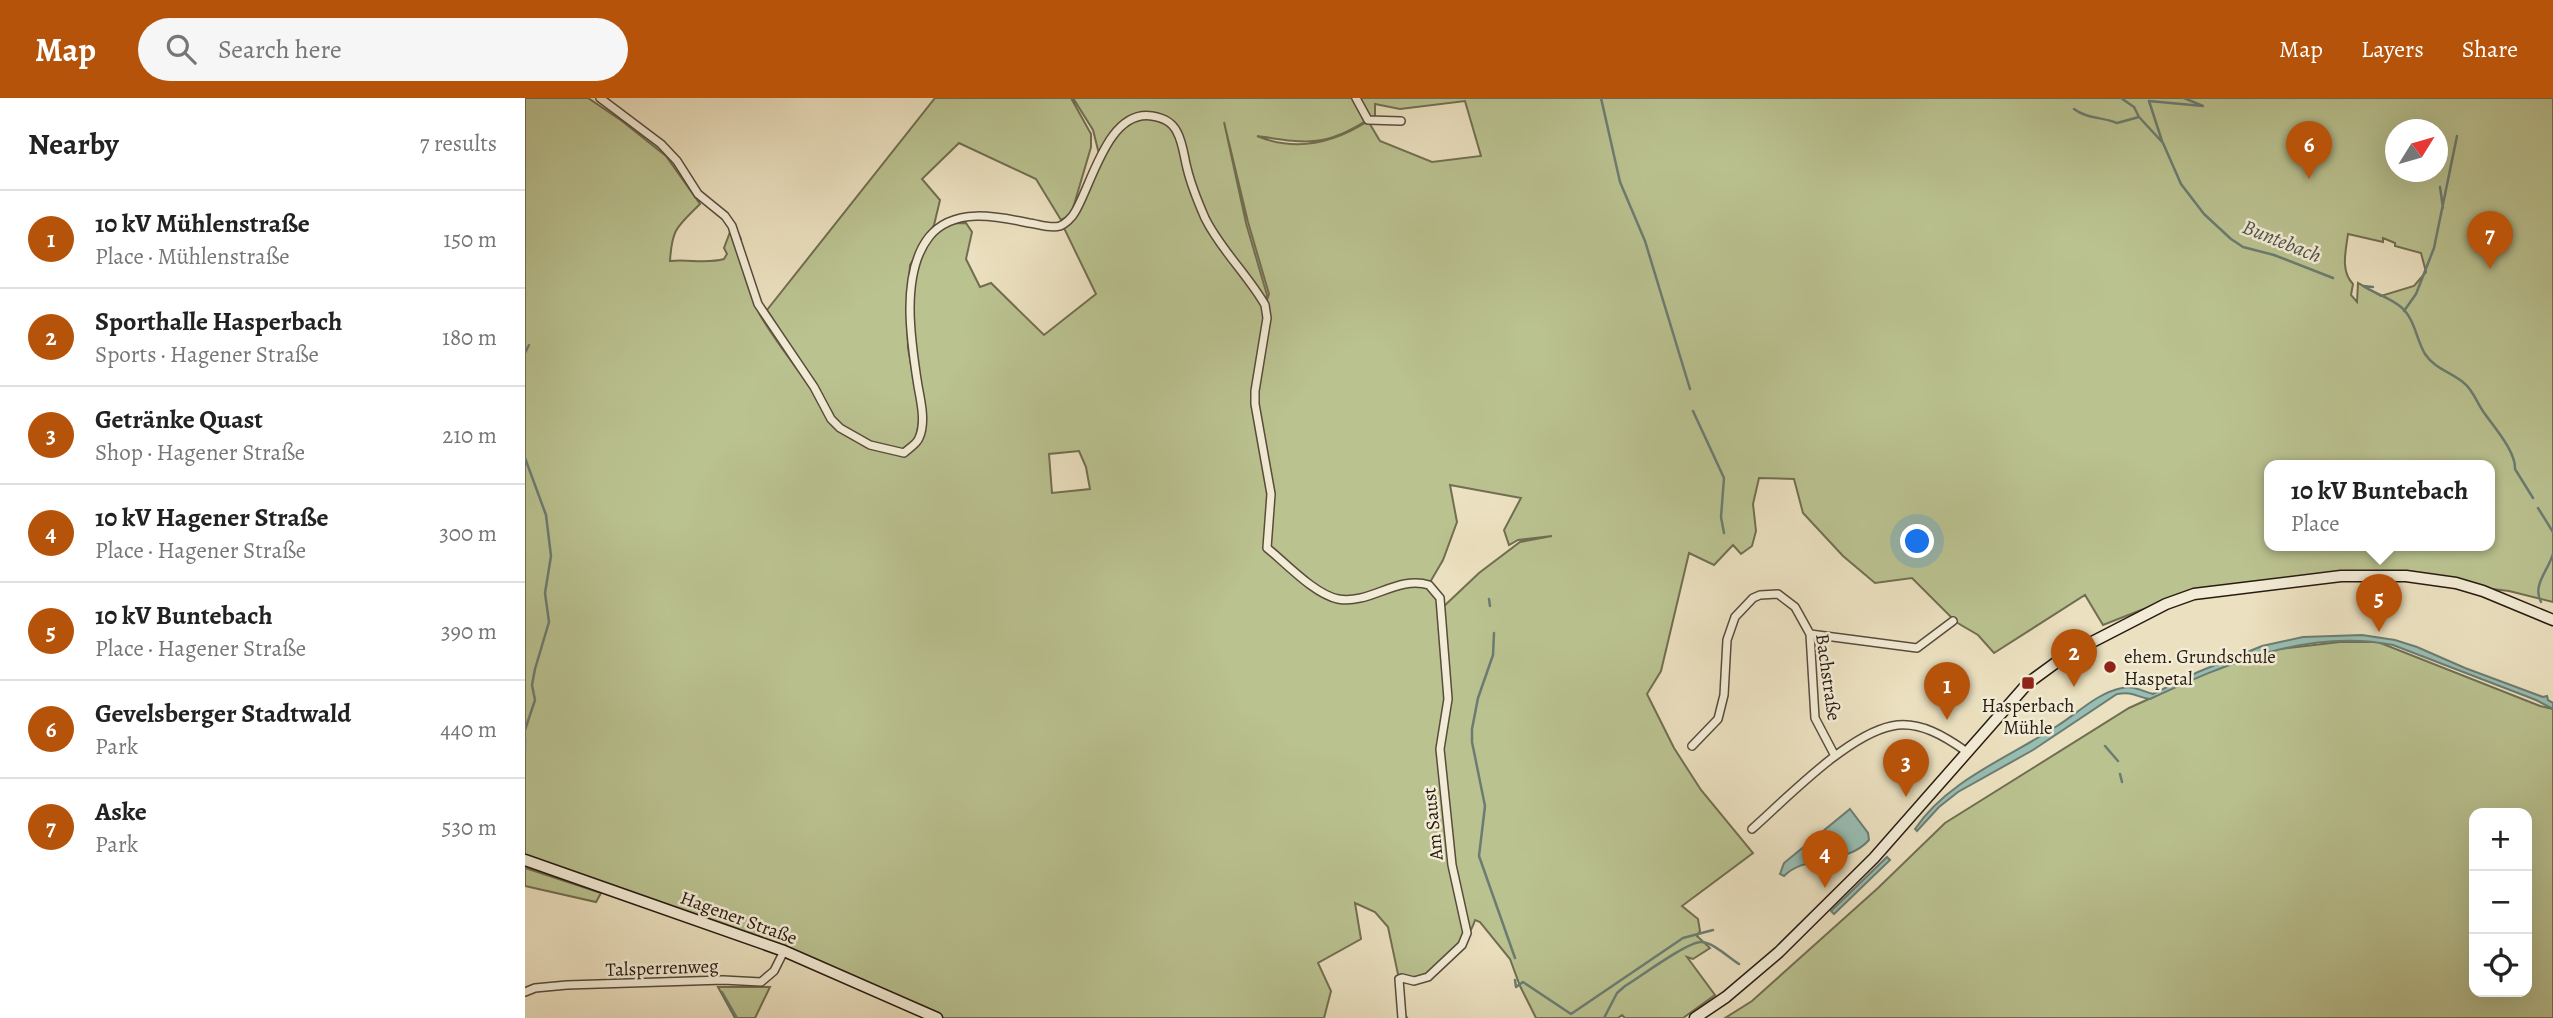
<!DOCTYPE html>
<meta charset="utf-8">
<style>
body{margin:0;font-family:Alegreya,serif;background:#f6f6f6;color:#222}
.controls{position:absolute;right:21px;bottom:21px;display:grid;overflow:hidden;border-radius:14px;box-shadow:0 7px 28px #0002}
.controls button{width:63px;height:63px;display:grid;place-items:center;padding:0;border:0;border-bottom:2px solid #e0e0e0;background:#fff;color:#222;font:35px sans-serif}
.compass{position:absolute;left:1860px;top:21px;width:63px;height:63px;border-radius:50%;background:#fff;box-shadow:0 7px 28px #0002;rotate:53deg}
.you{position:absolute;left:1393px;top:444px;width:24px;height:24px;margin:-18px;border:5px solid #fff;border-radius:50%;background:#1a73e8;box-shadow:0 0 0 10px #1a73e833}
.badge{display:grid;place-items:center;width:46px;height:46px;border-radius:50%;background:#b45309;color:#fff;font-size:23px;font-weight:700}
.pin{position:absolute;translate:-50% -58px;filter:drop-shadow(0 2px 4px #0008)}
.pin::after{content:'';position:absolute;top:37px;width:24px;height:21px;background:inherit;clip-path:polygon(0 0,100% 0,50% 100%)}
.popup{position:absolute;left:1739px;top:362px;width:231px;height:91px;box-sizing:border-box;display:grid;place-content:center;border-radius:14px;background:#fff;filter:drop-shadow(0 2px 5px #0005);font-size:23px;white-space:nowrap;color:#767676}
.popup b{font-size:26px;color:#222}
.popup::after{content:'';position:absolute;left:50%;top:100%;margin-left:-14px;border:14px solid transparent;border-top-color:#fff}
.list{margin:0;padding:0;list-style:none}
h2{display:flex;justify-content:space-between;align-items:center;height:91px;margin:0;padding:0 28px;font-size:30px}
h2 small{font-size:23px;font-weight:400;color:#767676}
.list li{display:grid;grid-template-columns:46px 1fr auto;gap:21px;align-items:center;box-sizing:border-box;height:98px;padding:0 28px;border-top:2px solid #e0e0e0}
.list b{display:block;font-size:26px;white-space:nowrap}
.list p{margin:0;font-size:23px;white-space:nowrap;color:#767676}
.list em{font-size:23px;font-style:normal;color:#767676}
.icon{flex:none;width:38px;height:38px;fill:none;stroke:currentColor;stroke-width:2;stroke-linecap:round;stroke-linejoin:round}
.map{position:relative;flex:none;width:2028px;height:920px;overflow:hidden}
header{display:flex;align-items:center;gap:42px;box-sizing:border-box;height:98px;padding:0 35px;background:#b45309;color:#fff}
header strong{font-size:33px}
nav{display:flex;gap:38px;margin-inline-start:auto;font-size:24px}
.search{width:490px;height:63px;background:#f6f6f6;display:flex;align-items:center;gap:18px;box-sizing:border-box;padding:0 24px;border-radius:38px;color:#767676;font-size:26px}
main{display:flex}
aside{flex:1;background:#fff}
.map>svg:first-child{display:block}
.green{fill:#bac290;stroke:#716e51;stroke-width:2;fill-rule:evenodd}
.water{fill:#98bdb2;stroke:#6b7c72;stroke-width:2}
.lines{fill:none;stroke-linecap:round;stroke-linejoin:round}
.stream{stroke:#6b7c72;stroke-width:2.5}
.street-casing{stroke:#594c3d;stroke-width:10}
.secondary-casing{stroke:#281b12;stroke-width:13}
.street{stroke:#f2ebd5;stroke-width:7}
.secondary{stroke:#f2ebd5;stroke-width:10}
.poi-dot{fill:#8f2418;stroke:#f2ebd5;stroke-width:2.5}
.labels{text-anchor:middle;stroke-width:5;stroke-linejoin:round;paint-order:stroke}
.poi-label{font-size:19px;fill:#281b12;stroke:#f2ebd5;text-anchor:start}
.street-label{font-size:19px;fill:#281b12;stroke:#f2ebd5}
.water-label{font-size:21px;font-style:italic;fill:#4f544a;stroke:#f2ebd5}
</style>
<header>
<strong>Map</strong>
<div class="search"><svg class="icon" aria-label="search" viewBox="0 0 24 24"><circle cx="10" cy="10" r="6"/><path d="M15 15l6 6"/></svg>Search here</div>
<nav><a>Map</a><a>Layers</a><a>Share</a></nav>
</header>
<main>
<aside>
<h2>Nearby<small>7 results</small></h2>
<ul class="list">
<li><span class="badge">1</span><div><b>10 kV Mühlenstraße</b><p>Place · Mühlenstraße</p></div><em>150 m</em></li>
<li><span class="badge">2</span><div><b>Sporthalle Hasperbach</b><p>Sports · Hagener Straße</p></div><em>180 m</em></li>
<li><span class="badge">3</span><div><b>Getränke Quast</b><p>Shop · Hagener Straße</p></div><em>210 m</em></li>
<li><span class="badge">4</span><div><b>10 kV Hagener Straße</b><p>Place · Hagener Straße</p></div><em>300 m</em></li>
<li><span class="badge">5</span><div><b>10 kV Buntebach</b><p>Place · Hagener Straße</p></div><em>390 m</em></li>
<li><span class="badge">6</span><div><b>Gevelsberger Stadtwald</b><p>Park</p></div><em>440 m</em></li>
<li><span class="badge">7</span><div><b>Aske</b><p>Park</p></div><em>530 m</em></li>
</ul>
</aside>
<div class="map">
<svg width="2028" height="920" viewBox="0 0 2028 920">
<rect width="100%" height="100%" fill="#ebe0bf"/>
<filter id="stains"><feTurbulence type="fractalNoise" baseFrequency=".00286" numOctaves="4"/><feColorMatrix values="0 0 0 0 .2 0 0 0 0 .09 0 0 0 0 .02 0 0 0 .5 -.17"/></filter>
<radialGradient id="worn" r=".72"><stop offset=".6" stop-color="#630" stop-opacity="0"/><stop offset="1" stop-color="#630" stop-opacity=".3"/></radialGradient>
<!-- green -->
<path class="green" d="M0,0H63L97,23L141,58L175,106C152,129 147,130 145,163C163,161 182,166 199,161L202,156L199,150L205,134L213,135L216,141L211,151C220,173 223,196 235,217C256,253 284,283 304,320L308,316L242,212L410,0H546L566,36V49L546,117L536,122L511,81L434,45L397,81L415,102L409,127L385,167L382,208L383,250L395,317L391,341L377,352L379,356C383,352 392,347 394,341C404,323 391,273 389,251C385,218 384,137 425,126C430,125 436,125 441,125L447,134L441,161L455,189L466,185L519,237L571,196L538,128L551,115L582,49L595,31L614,19L637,21L645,26L653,39L661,72L680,123L721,180L723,179L682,122L663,72L655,38L646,24L637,19L621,16L605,21L590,35L575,60L568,32L548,0H830L842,22C799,50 779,45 732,38C771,54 809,45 843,23L855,43L907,64L956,58L940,3L875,11L850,6V21L844,20L833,0H2028V504L1984,493L1826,474L1667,492L1578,527L1560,497L1469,555L1453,537L1431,524L1387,480L1350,485L1318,458L1278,415L1269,381L1234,380L1228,406L1231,433L1227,448L1216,456L1208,447L1189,467L1164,455L1136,573L1122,596L1149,650L1176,692L1228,755L1157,808L1173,821L1175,833L1172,838L1185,850L1168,861L1162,859L1190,897L1158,920H1100L1097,917L1093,920H1011L995,888L985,861L955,824L950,822C945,840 913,877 895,883C888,885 881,880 874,881L863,829L850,814L830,805L836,841L793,865L806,893L799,920H413L259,853L0,762ZM699,24L723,124L744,196L741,205L742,197L721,125ZM1870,32H1912V74H1870ZM1823,136L1858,144V140L1870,145V148L1896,155L1901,174L1889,188L1856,198L1833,185L1832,204L1826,197L1828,186C1815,173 1821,152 1823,136ZM742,224L732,294L739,358C727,313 730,270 742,224ZM554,353L561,369L565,391L527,395L524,356ZM1744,368H1964V448H1744ZM925,387L996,400L979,432L984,447L993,442L1027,438L995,444L954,475L916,511L924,601L916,651L925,738L914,652L923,602L914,500L898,485L904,486L918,462L932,424Z
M1815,544H1853L2015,608L2028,611V920H1200L1227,903L1353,790L1420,725L1604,610L1679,576L1746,552ZM1949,715H2002V894H1949Z
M0,770L76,795L71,804L0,788Z
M193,889H245L230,920H210Z"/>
<!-- water -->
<path class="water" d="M1837,537L1870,542L1892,549L1940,570L2018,599L2022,598L2023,602L2028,605V611L2011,602L1868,547C1783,530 1700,566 1625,601C1611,599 1608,593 1592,596L1508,652L1433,694L1414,709L1392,733L1390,731C1423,682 1483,660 1532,628C1553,615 1572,595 1597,590C1608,587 1617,593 1628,596L1673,574L1737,548L1778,539Z
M1325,711L1343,735L1344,742C1321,768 1280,756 1259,778L1255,776L1259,765Z
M1362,759L1365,762L1309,816L1306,813Z"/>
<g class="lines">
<!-- stream -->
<path class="stream" d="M1076,0L1095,84L1120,143L1165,291
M1596,0L1609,9L1614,19L1638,45L1656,86L1679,116L1706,141L1718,149L1749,157L1808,180
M1549,11C1562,21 1578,19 1592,25L1614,19
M1637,43L1624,3L1678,8L1659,0
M1915,89L1918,110
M1838,188C1849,195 1866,200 1876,209C1890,221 1891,241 1900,256C1910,271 1926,274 1939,285C1949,293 1952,306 1960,316C1969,329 1991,354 1990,371L2008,400
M1838,188L1848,189
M1879,213L1891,196L1909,150L1932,38
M0,255L4,247
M1168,313L1199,380L1196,419L1199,435
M0,360L21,417L26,458L20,495L24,524L10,571L7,587L10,602L0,632
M2013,410L2028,434
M964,501L965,508
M2016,504C2007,487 2023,473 2028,456
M969,535L968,557L953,600L947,631V644L960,708L954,758L990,860
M0,640V652
M1580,648L1593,663
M1595,676L1597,684
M990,882L991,889L998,884L1046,916L1158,840L1188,832
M197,894L212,920
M880,917L882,920
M1079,920L1092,895L1100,888C1115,879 1162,844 1176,844C1188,844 1204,860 1214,866"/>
<defs>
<path id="street" d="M75,0L136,46L152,63L173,96L200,118L207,128L233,206L289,289L306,321L315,330L345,347L379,355C383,351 392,346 394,340C401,325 396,304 393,288C386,244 375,176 404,139C428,109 472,118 504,125C513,126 525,131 535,128C540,126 547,120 550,114C567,86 583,11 627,18C639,20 647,24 652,34C658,45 659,59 662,70C666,87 673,104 680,120C695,151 723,177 740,207L742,220L730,293V306L746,396L742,450C761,465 789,496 813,501C844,507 873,477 904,487L915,500L923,601L915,651L927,767L942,835L937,847L903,879L889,883L877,880L874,881L877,920
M831,0L843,22L876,23
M1285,536L1392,550L1428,523
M1167,648L1193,621L1199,597L1202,542L1210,519L1228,500L1235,497L1253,496L1270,509L1285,536L1290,620L1310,658
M1227,731C1261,701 1322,637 1367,628C1394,622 1421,639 1442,654
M0,894L10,890L42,887L198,882L236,884L249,873L259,853"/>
<path id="secondary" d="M0,762L259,853L412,920
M1170,920L1201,899L1254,854L1349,760L1503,585L1540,558L1641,506L1669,496L1816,478H1881L1931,485L1958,493L2028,522"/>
</defs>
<!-- street casing -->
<use href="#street" class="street-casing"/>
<!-- secondary casing -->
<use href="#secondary" class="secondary-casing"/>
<!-- street -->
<use href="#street" class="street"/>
<!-- secondary -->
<use href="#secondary" class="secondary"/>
</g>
<!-- markers -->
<g class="poi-dot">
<circle cx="1585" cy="569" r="7"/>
<rect x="1496" y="578" width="14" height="14" rx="3.5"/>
</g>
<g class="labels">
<!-- poi labels -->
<g class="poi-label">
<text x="1599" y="565">ehem. Grundschule<tspan x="1599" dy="22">Haspetal</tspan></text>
<text x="1503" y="614" text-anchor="middle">Hasperbach<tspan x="1503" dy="22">Mühle</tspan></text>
</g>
<!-- street labels -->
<g class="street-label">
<text transform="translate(1304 579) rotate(82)" y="7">Bachstraße</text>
<text transform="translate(907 726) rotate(-96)" y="7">Am Saust</text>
<text transform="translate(214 819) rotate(20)" y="7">Hagener Straße</text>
<text transform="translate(137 869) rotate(-2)" y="7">Talsperrenweg</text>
</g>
<!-- water labels -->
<g class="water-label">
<text transform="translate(1757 143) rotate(22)" y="7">Buntebach</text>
</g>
</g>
<rect width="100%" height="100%" filter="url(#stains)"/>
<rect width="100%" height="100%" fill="url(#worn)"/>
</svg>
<div class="controls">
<button>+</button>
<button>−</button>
<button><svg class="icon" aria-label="locate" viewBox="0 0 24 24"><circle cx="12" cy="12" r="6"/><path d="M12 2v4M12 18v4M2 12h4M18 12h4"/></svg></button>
</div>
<svg class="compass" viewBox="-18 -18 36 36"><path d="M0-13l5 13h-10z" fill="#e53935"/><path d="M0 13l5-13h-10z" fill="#767676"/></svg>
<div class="you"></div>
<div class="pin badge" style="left:1422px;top:622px">1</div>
<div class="pin badge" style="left:1549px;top:589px">2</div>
<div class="pin badge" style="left:1381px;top:699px">3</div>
<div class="pin badge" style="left:1300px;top:790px">4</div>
<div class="pin badge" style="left:1854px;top:534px">5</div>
<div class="popup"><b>10 kV Buntebach</b>Place</div>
<div class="pin badge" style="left:1784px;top:81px">6</div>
<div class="pin badge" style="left:1965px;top:171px">7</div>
</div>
</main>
